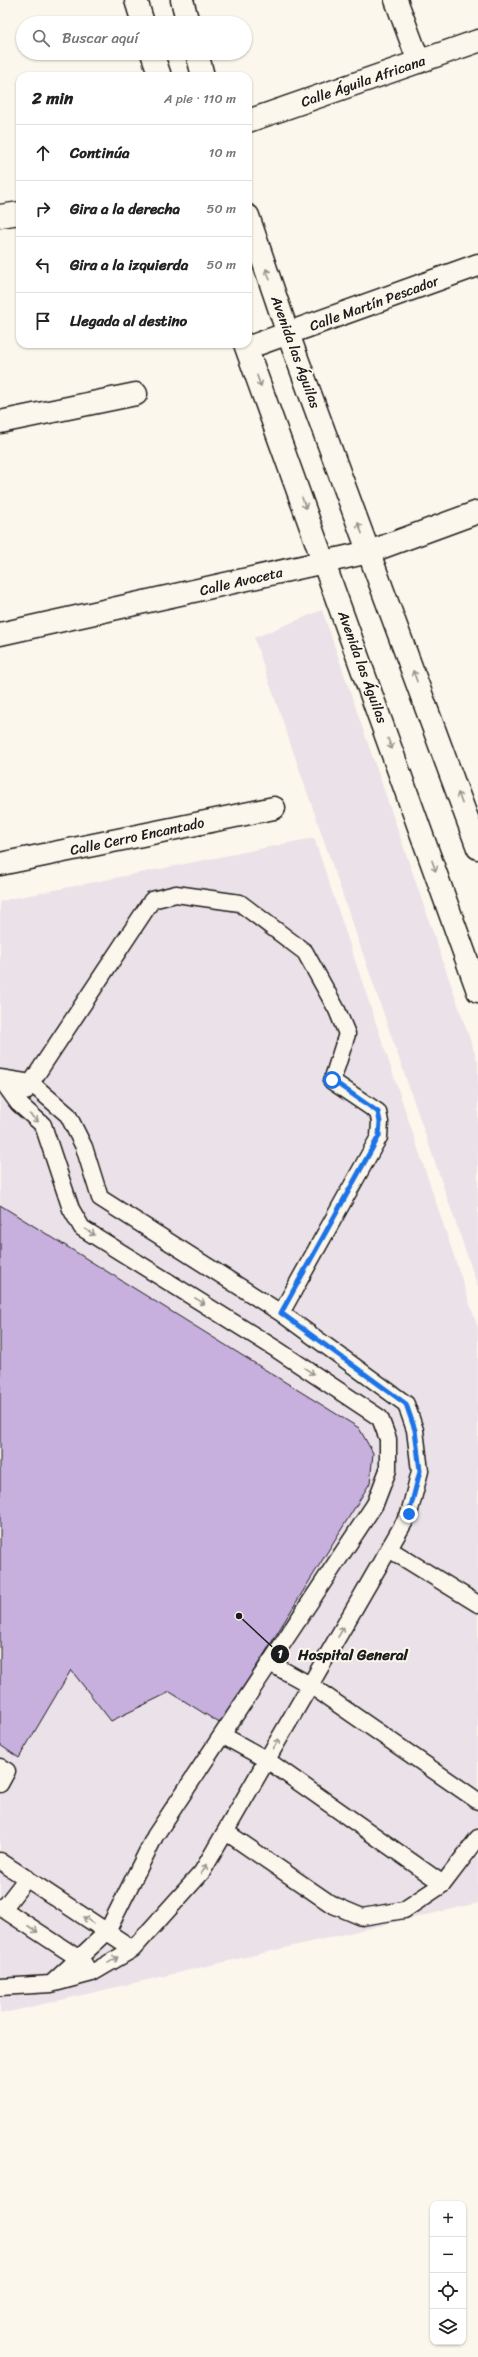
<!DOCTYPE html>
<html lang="es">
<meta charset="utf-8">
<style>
body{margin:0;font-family:Sriracha,sans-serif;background:#f2f2f2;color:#222}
.controls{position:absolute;right:12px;bottom:12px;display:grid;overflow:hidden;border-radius:8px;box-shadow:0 1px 3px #0004}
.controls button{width:36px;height:36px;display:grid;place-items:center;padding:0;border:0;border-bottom:1px solid #e0e0e0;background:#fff;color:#222;font:20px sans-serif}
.stop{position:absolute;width:12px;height:12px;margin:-9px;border:3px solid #1a73e8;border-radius:50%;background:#fff}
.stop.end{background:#1a73e8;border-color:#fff;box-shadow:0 1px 4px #0008}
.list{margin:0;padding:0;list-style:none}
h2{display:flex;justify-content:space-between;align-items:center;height:52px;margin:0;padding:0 16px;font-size:17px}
h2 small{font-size:13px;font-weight:400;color:#767676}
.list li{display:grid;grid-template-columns:26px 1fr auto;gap:12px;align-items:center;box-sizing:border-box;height:56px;padding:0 16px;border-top:1px solid #e0e0e0}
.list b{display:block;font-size:15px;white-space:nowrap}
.list em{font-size:13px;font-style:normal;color:#767676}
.icon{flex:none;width:22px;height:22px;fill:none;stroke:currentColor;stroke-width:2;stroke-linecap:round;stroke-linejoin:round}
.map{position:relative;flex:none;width:478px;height:2357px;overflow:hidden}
.search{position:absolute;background:#fff;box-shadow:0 1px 3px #0004;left:16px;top:16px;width:236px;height:44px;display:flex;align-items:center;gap:10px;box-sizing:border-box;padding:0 14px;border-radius:22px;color:#767676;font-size:15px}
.panel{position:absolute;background:#fff;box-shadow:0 1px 3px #0004;left:16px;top:72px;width:236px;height:276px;border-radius:12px}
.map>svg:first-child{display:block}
.built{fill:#ebe1e8}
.building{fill:#c7afde;stroke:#1c1c1c}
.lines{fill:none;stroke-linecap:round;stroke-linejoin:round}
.service-casing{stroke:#1c1c1c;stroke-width:19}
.minor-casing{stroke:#1c1c1c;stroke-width:25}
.tertiary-casing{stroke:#1c1c1c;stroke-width:25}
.service{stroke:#fbf7ec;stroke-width:16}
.minor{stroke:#fbf7ec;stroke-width:22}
.tertiary{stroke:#fbf7ec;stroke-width:22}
.oneway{stroke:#97948e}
.route{stroke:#1a73e8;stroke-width:5}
.labels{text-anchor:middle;stroke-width:4;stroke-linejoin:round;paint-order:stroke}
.street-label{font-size:14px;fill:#1c1c1c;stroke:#fbf7ec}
.leader{fill:none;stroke:#1c1c1c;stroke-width:1.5}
.callout-dot{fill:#1c1c1c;stroke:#fbf7ec;stroke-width:1.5}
.mark-label{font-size:12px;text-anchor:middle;font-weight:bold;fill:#fff}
.callout-label{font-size:15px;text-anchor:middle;font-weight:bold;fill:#1c1c1c;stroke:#fbf7ec;stroke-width:4;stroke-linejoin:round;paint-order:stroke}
</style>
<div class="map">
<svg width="478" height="2357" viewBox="0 0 478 2357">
<rect width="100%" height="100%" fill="#fbf7ec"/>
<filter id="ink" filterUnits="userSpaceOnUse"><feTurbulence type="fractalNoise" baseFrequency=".025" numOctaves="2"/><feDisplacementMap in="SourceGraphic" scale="8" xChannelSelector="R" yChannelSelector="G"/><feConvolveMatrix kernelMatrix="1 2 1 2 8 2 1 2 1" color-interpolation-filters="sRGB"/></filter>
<g filter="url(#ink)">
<!-- built -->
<path class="built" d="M322,610L478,1063V1287L254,638Z
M314,838L478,1328V1903L0,2014V901Z"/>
<!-- building -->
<path class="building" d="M0,1205L359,1428L373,1453L370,1483L221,1724L170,1692L111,1721L71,1670L19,1758L0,1745Z"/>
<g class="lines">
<defs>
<path id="service" d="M0,1078L31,1083L68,1115L84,1147L100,1198L281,1313L406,1404L415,1430L420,1471L409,1514L202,1872L133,1949L92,1973L51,1984L0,1987
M0,1078L18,1103L43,1125L71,1209L82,1228L276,1349L380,1418L388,1439V1470L375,1504L155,1836L107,1932L52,1983
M25,1092L152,900L176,894L240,903L305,952L337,1010L347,1034L332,1081L378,1112L380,1122L379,1137L281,1313
M389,1549L478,1604
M270,1663L310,1685L478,1801
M222,1735L267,1760L443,1884
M0,1767L7,1771L0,1784
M226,1832L331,1904L362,1917L404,1910L443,1884L478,1838
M0,1861L133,1949
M0,1907L78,1958L85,1965
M3,1909L27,1878"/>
<path id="minor" d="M396,0L419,62
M248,121L478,41
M0,216L20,213
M247,348L478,265
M0,422L136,394
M0,634L369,552L478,512
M0,864L274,808"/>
<path id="tertiary" d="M136,0L143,23
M182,0L188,23
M152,53L160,76
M197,53L203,76
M248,216L288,334L478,848
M245,344L478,991"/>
</defs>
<!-- service casing -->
<use href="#service" class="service-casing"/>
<!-- minor casing -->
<use href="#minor" class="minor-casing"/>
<!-- tertiary casing -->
<use href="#tertiary" class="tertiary-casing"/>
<!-- service -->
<use href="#service" class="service"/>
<!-- minor -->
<use href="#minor" class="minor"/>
<!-- tertiary -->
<use href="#tertiary" class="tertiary"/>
</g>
<!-- one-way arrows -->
<defs><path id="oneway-shaft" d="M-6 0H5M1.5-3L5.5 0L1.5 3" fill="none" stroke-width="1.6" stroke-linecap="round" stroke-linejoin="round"/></defs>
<g class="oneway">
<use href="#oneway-shaft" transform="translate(268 274) rotate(-109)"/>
<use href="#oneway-shaft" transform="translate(259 381) rotate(70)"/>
<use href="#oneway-shaft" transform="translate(304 503) rotate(70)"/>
<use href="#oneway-shaft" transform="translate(360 528) rotate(-110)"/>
<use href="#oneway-shaft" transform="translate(415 676) rotate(-110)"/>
<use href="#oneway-shaft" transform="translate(390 744) rotate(70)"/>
<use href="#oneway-shaft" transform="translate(460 798) rotate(-110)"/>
<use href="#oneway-shaft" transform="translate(434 866) rotate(70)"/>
<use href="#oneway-shaft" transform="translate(34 1118) rotate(41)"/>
<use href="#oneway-shaft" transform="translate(90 1232) rotate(32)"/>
<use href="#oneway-shaft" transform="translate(200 1301) rotate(32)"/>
<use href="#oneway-shaft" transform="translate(309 1371) rotate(34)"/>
<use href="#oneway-shaft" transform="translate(341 1632) rotate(-60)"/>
<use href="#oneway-shaft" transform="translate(276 1744) rotate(-60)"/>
<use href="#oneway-shaft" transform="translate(204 1869) rotate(-57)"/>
<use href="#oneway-shaft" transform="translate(88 1920) rotate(-146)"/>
<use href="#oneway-shaft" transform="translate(33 1929) rotate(33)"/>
<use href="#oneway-shaft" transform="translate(113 1960) rotate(-31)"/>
</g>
</g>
<g class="lines" filter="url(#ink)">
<!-- route -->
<path class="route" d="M332,1080L378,1112L380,1122L379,1136L281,1313L406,1404L415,1430L420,1471L409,1514"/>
</g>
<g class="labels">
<!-- street labels -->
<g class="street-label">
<text transform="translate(363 81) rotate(-19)" y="5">Calle Águila Africana</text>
<text transform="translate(374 303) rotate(-20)" y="5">Calle Martín Pescador</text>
<text transform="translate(296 352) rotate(70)" y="5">Avenida las Águilas</text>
<text transform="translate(241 581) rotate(-13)" y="5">Calle Avoceta</text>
<text transform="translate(363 667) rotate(70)" y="5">Avenida las Águilas</text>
<text transform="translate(137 836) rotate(-12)" y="5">Calle Cerro Encantado</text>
</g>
</g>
<!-- callouts -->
<path class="leader" d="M239 1616L280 1654"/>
<g class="callout-dot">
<circle cx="239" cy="1616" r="4"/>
<circle cx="280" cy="1654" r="10"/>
</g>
<g class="mark-label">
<text x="280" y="1658">1</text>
</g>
<g class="callout-label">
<text x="353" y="1660">Hospital General</text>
</g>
</svg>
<div class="controls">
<button>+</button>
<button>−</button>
<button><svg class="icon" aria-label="locate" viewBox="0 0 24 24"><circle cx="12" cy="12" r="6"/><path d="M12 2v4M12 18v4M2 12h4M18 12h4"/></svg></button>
<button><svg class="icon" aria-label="layers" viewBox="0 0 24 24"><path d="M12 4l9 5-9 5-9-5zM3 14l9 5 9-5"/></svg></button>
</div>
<div class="stop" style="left:332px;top:1080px"></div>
<div class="stop end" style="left:409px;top:1514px"></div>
<div class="search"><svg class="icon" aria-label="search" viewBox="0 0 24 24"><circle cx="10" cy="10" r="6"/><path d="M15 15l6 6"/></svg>Buscar aquí</div>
<section class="panel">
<h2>2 min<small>A pie · 110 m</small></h2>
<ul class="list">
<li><svg class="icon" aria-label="ahead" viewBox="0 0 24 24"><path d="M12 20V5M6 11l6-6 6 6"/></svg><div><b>Continúa</b></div><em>10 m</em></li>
<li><svg class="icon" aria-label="right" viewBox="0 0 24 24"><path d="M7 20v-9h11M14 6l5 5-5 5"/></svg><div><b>Gira a la derecha</b></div><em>50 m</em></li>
<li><svg class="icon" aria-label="left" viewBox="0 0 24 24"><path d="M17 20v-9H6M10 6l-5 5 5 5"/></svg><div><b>Gira a la izquierda</b></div><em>50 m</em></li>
<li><svg class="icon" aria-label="arrive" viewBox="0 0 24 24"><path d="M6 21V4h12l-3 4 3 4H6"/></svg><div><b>Llegada al destino</b></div></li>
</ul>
</section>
</div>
